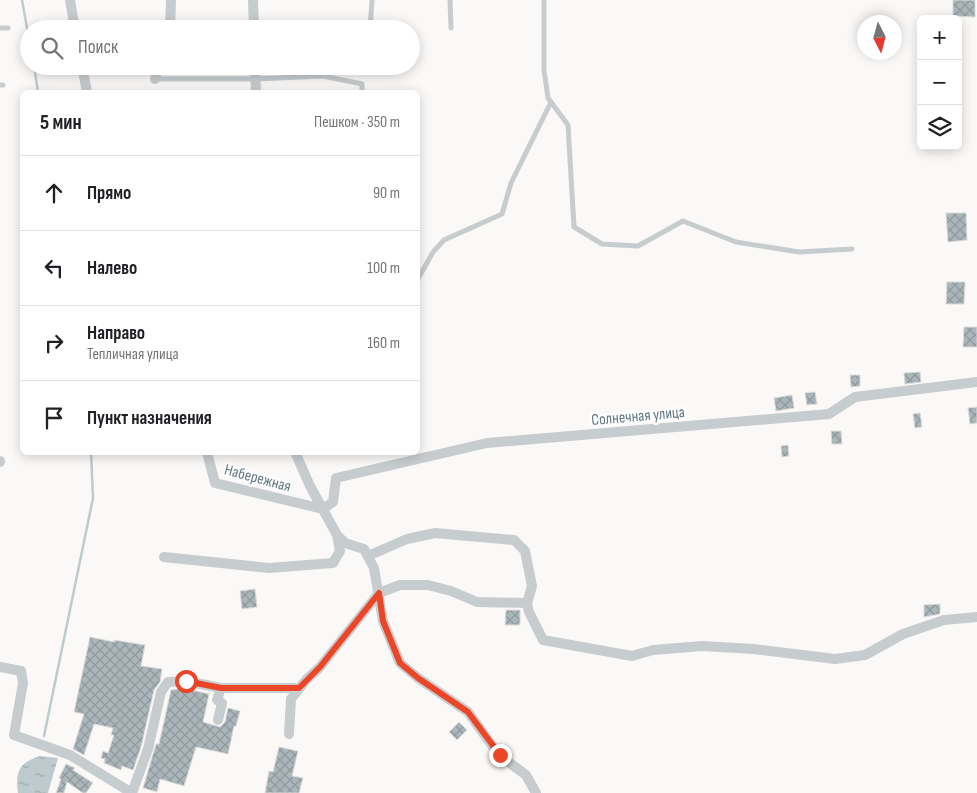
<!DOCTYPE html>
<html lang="ru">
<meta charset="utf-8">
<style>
body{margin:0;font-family:"Sofia Sans Condensed",sans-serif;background:#f2f2f2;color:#202124}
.controls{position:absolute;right:15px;top:15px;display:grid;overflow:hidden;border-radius:8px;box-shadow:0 2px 12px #0003}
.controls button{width:45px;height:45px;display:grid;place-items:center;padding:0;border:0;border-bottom:1px solid #e0e0e0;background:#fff;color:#202124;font:25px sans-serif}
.compass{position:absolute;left:857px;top:15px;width:45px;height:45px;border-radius:50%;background:#fff;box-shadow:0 2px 12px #0003;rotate:174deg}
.stop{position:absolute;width:15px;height:15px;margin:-11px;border:4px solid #ea4627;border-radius:50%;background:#fff}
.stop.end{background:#ea4627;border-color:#fff;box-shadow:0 1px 5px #0008}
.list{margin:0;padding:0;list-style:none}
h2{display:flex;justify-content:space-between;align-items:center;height:65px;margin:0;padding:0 20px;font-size:21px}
h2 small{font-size:16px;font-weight:400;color:#757577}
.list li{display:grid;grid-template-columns:32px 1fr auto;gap:15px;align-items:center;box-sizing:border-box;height:75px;padding:0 20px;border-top:1px solid #e0e0e0}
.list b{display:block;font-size:19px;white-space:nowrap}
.list p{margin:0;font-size:16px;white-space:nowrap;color:#757577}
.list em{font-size:16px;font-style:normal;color:#757577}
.icon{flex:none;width:28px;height:28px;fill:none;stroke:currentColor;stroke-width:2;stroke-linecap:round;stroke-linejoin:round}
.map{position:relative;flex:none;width:977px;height:793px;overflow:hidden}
.search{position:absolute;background:#fff;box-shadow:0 2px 12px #0003;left:20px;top:20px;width:400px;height:55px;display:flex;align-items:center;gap:12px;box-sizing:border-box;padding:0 18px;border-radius:28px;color:#757577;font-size:19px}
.panel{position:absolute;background:#fff;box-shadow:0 2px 12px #0003;left:20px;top:90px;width:400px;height:365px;border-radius:8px}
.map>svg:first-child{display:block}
.water{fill:url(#water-ripples)}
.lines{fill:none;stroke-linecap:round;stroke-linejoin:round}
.stream{stroke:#bdcbce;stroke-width:2.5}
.building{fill:url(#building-cross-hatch);stroke:#dcdbd9}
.service{stroke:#c7cccf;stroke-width:5}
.minor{stroke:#c7cccf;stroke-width:10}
.route{stroke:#ea4627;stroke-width:6}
.labels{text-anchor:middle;stroke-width:5;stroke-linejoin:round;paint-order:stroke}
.street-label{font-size:16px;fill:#637884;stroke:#fff}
</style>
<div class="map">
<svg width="977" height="793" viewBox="0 0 977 793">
<defs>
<pattern id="water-ripples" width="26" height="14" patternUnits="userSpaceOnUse" patternTransform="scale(1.25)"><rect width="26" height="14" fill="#bdcbce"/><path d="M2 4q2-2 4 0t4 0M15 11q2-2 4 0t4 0" fill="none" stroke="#9daaad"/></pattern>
<pattern id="building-cross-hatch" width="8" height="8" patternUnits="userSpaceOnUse" patternTransform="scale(1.25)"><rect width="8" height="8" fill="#abb6bb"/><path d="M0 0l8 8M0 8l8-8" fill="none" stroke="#8f999e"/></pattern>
</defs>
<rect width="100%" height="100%" fill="#faf9f7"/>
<!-- water -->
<path class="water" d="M40,756L58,758L48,793H18C15,771 19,763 40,756Z"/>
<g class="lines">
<!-- stream -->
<path class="stream" d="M22,0L29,39
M34,66L38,92
M44,736L93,498L91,452"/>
</g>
<!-- building -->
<path class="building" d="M953,0H975V17L953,16Z
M946,213H966L967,240L948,242Z
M947,282H965L964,304H946Z
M964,327H977V347H963Z
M920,372L921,382L905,384L904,373Z
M850,375H860V386L851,387Z
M815,392L817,404L807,405L805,393Z
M792,395L794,408L776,411L774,398Z
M977,407V423L970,424L968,408Z
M920,413L922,427L915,428L913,414Z
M831,431H841L842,444H832Z
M788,445L789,456L782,457L781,446Z
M255,589L257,607L242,609L240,591Z
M940,604V614L924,617V605Z
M506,610H520V625H505Z
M90,637L114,642V640L145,645L141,666L162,669L160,682L154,690L141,747L133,770L122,766L121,770L104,763L105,759L101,758L103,751L108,753L114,735H111L113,728L94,724L84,755L73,749L84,714L74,712Z
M183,688L209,694L203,722L220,727L225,722L228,708L240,711L236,726H234L228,754L196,747L184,786L160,779L157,792L143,788L156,744H159L171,690Z
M459,722L467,730L457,740L449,732Z
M279,747L298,751L292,776L303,778L299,793H265L269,771L273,772Z
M66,764L75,768L73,770L93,783L86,793H83L67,782L64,793H56L61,779L59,778Z"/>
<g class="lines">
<!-- service -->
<path class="service" d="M450,0L451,28
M544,0V70L548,98L568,125L574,227L602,244L638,246L683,221L736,242L799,252L852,249
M0,28H8
M370,29L372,0
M155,79H256L323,76L362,84V92
M0,85H3
M418,279L433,252L444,240L502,214L511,183L551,102"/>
<!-- minor -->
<path class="minor" d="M70,0L75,29
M253,0L254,29
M170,29L171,0
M82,66L87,92
M255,66L256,92
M155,79L158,66
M207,452L215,483L323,509L333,502L336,478L487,443L829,414L855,397L977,382
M0,461V462
M337,535L345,543L364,549L374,568L383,621L400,663L418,678L468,712L499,755L526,775L536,793
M164,557L269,568L333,563L340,551L337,535L310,486L295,452
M527,603L529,612L543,640L632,656L653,650L702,646L754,649L835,659L865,655L903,634L944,620L977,617
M0,667L21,671L23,683L14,735L70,755L132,793
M218,720L222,703L217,700L221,688
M289,734L291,699L306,680L320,667L379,593L400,585H428L451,591L477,602L527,603L532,586L525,551L514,540L435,533L407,539L368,556
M132,793L148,749L161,692L168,682L186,681L221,688H299"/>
</g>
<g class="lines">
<!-- route -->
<path class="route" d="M186,681L221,688H299L320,667L379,593L383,621L400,663L418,678L468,712L500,755"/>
</g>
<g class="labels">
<!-- street labels -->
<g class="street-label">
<text transform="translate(638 415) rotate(-5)" y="6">Солнечная улица</text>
<text transform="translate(258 477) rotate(15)" y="6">Набережная</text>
</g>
</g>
</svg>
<div class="controls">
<button>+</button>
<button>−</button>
<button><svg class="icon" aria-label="layers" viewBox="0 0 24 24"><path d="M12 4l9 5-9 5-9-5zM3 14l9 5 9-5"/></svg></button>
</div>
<svg class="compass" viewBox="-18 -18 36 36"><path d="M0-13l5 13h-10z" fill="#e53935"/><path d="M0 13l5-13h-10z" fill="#757577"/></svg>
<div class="stop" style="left:186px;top:681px"></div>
<div class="stop end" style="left:500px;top:755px"></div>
<div class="search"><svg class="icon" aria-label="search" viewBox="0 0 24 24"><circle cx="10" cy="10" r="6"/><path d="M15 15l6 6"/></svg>Поиск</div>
<section class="panel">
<h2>5 мин<small>Пешком · 350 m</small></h2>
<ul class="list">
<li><svg class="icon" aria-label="ahead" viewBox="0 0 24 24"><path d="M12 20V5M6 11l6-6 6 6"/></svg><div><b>Прямо</b></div><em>90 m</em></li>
<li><svg class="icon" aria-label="left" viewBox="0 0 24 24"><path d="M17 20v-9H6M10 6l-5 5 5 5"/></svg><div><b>Налево</b></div><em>100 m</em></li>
<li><svg class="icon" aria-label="right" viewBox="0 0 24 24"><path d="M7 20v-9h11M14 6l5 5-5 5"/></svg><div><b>Направо</b><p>Тепличная улица</p></div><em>160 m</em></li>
<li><svg class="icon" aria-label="arrive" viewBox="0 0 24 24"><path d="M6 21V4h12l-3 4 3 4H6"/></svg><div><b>Пункт назначения</b></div></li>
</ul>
</section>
</div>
